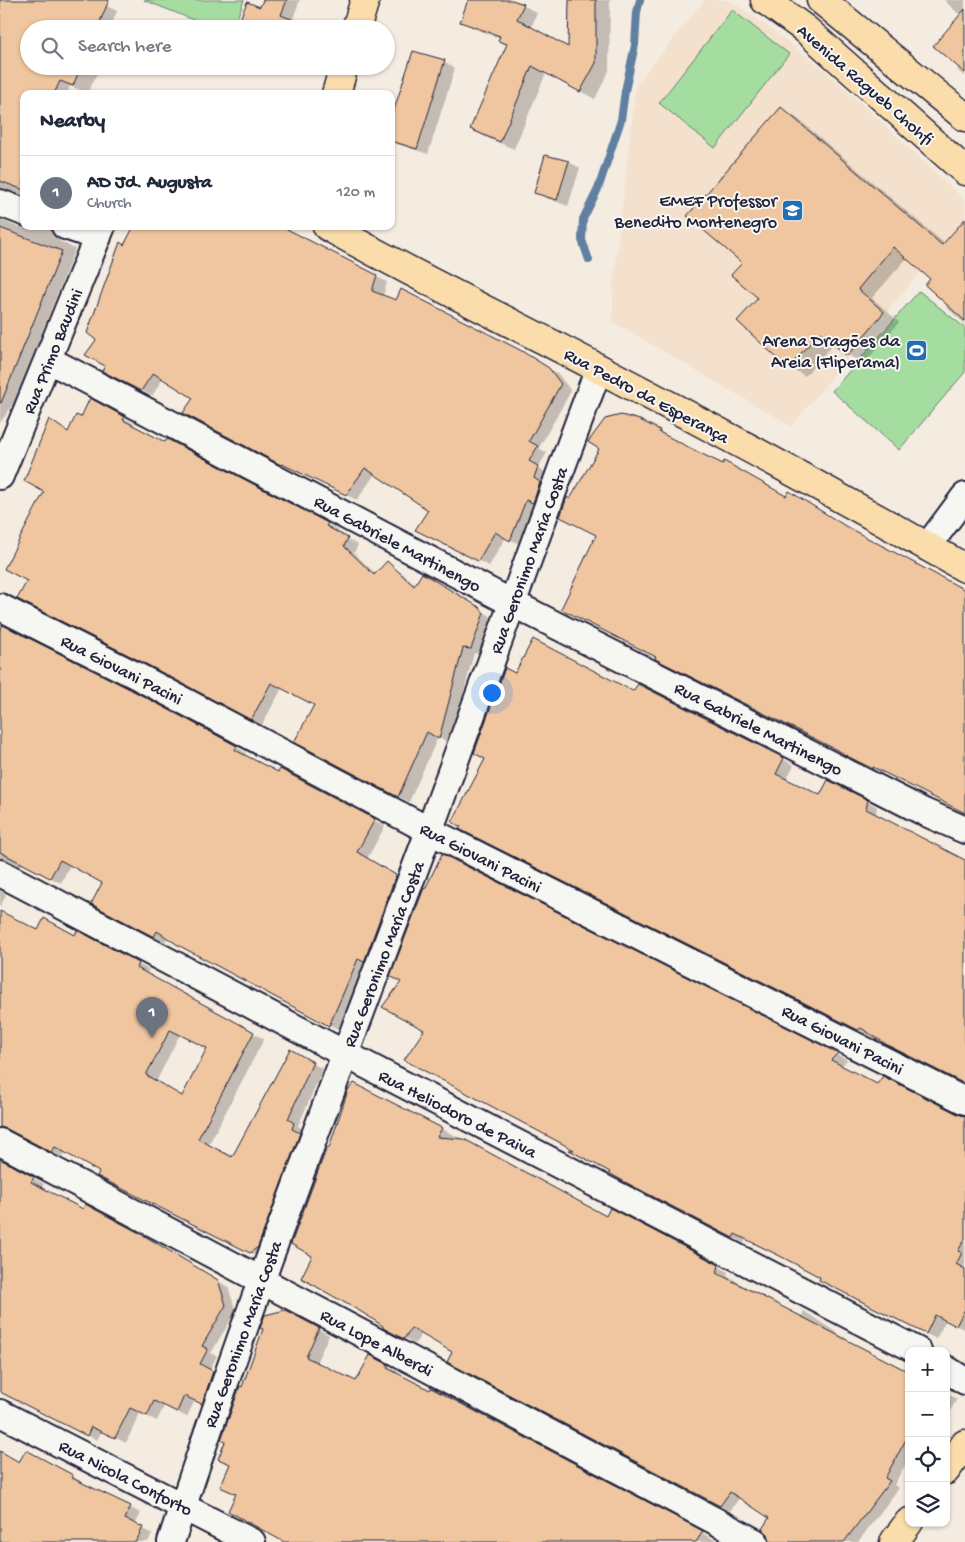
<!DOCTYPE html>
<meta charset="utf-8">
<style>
body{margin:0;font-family:"Gochi Hand",sans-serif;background:#f2f2f3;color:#1f2937}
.controls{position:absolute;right:15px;bottom:15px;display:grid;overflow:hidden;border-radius:10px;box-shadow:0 1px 4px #0004}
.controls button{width:45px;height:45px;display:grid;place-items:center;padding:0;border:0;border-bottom:1px solid #e0e1e3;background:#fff;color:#1f2937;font:25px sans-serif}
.you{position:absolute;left:491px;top:692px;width:18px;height:18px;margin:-12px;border:4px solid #fff;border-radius:50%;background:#1a73e8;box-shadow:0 0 0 8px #1a73e833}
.badge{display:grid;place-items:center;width:32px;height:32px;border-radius:50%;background:#1f6fb2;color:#fff;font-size:16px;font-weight:700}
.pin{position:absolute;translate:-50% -41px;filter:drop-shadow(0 1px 2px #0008)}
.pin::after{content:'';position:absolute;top:26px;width:18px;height:15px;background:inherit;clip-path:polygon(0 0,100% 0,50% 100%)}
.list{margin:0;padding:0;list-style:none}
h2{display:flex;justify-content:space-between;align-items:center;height:65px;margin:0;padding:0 20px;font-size:21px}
h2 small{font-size:16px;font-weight:400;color:#747a83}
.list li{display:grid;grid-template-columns:32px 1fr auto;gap:15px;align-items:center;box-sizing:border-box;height:75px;padding:0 20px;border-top:1px solid #e0e1e3}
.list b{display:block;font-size:19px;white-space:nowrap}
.list p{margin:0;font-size:16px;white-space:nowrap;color:#747a83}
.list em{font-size:16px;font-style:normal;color:#747a83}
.icon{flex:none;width:28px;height:28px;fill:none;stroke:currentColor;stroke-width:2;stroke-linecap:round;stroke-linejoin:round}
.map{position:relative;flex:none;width:965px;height:1542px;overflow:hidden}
.search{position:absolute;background:#fff;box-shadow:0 1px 4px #0004;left:20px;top:20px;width:375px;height:55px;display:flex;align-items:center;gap:12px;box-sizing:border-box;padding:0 18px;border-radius:28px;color:#747a83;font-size:19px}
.panel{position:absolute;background:#fff;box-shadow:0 1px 4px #0004;left:20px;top:90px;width:375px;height:140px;border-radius:10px}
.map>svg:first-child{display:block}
.built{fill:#f3e1cd}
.green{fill:#a5dda1;stroke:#64806e}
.shadow{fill:#0003;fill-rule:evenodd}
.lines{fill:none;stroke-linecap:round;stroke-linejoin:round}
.stream{stroke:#6180a2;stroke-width:8}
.building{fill:#efc69f;stroke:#22223b;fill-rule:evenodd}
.minor-casing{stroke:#22223b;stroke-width:30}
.major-casing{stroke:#22223b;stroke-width:31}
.minor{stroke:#f6f6f2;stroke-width:26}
.major{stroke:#faddab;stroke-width:28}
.labels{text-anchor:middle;stroke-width:4;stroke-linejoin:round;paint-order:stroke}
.street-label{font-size:18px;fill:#22223b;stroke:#f6f6f2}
.poi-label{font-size:18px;fill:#22223b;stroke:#f6f6f2;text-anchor:end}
</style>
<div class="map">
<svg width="965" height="1542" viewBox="0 0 965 1542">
<rect width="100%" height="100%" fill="#f5ece1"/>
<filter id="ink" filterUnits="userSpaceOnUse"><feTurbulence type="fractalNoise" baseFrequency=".02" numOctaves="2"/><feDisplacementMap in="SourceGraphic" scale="10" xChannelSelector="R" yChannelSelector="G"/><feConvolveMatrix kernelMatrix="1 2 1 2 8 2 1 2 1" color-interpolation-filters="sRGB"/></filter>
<g filter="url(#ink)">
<!-- built -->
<path class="built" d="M704,0H729L767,26L824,69L965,200V219L791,426L613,322V287L636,85Z"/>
<!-- green -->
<path class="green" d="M144,0H244L233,29H216Z
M732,10L789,54L715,148L659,103Z
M919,291L965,328V372L899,450L832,391Z"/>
<!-- shadow -->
<path class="shadow" d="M0,0H94L117,11L110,29H29V66H94L99,69L88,93L70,86L67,94H24V197L8,194L0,198Z
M264,0H300L289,29L261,9Z
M469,0H508L523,5L537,13L531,28L569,49L570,0H610L609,71L595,99L546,73L514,149L485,137L471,129L508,45L499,40L500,38L475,29L462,21Z
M944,0H965V77L957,70L959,67L961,16Z
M444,62L455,68L428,154L397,144L391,141Z
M782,109L797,118L945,244L965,251V324L945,306L947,304L931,279L907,258L872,298L899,322L864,364L848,355L834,343L805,376L789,367L739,321L760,298L743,263Z
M546,156L569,162L580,168L568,206L546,198L536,192Z
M0,220L18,227L61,226L59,241L75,249L14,403L0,423Z
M278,226L387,282L383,296L531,357L559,375L571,391L539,448L547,453L538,468L548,474L521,545L506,537L489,566L427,535L429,510L375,474L357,500L293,469L292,470L195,419L194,398L163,378L152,396L114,376L107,366L98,339L125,246Z
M620,416L639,421L670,437L669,439L851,531L965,592V812L883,772V774L657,657L598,535L571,501L601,448L590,442L607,418Z
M81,418H124L135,424L133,427L165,443L167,440L338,530L336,533L358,545L354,553L376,574L391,566L402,573L416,585L423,575L489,615L494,620L481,655L474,653L450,744L438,737L409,802L306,748L315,705L282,688L262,725L154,667L29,581L46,492L69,433Z
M0,624L236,747L246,753L245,756L278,774L280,770L385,826L367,859L406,882L340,1030L190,951L168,936L165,942L102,909L103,883L70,865L61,883L23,863L21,866L11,863L0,868Z
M516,675L633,693L638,685L794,765L786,780L820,797L867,801L877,807L876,815L965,862V1084L871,1033L869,1035L471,834L487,759Z
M443,856L837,1055L847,1060L841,1067L877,1085L965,1117V1330L946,1320L936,1339L831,1285L822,1277L746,1239L744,1243L637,1187L578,1151L426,1030L402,982L426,890Z
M0,890L6,895L0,907Z
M0,913L38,932L75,936L77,932L149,970L146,974L264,1039L208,1146L233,1159L290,1051L323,1069L298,1126L304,1130L261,1258L109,1182L101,1172L65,1152L62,1157L19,1134L11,1132L0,1137ZM180,1034L208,1049L183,1097L156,1082Z
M354,1085L464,1140L589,1210L718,1266L728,1272L727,1275L744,1286L801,1317L804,1311L849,1341L909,1373V1458L894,1485L899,1488L858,1542H771V1518L740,1497L730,1511L458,1367L454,1352L422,1333L415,1344L385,1326L313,1255L329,1150Z
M0,1160L44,1184L41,1188L83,1211L142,1236L228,1287L236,1311L211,1353L217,1356L209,1371L223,1378L212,1409L195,1400L187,1417L164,1406L157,1421L140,1413L126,1443L102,1431L97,1440L0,1392Z
M284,1311L329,1335L316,1363L356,1382L388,1366L398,1372L397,1374L430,1392L432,1389L719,1542H286L237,1495L221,1487L231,1465L220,1459L243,1389Z
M946,1393L957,1399L946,1418Z
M0,1453L20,1464L72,1476L82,1482V1484L141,1513L135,1525L152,1534L148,1542H0Z"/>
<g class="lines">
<!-- stream -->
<path class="stream" d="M589,260L582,240L583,219L598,189L621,120L625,91L635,45L637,12L640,0"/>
</g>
<!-- building -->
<path class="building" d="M0,0H109L97,29H29V66H81L73,86L60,81L54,94H24V190L0,181Z
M263,0H287L281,15L311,27V29H236L247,2L260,7Z
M468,0H512L524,4L517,19L568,47L569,0H596V63L580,92L532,66L500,142L470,129L507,44L498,41L500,36L460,22Z
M965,9V73L933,46Z
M413,51L445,60L417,149L391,141V119Z
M781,107L942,245L965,219V321L925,285L930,279L893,247L858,289L884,312L847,356L820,332L788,368L737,321L758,298L731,275L742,263L687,216Z
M545,155L569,161L557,200L534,193Z
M134,226H281L377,275L372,291L396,300L401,289L520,350L549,368L561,384L529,441L538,446L529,461L538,466L534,478L540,482L533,503L526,500L510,541L495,532L478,561L415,530L428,510L365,468L346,495L282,464L281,465L183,413L193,398L153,373L141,391L102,371L105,366L85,355L96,340L87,333L120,242L124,245Z
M0,228L62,251L1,403H0Z
M90,398L125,417L123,420L165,442L167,439L328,523L326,526L348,538L344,546L374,575L387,561L414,586L422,573L479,607L484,613L471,649L463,648L439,739L427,732L398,797L294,742L314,705L271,683L251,720L142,662L17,599L27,581L4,569L44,492L24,481L49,419L68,432L76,415L81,417Z
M621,415L640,420L660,430L659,432L702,454L723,464L724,461L786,496L789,491L847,527L965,590V813L873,767V769L843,754V753L655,659L656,657L561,609L596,535L560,517L567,497L570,499L599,449L588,442L605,419Z
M3,625L128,688L237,746L235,750L278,772L280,769L375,819L357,852L396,875L364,962L358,959L329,1026L178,945L157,931L154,937L91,904L102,883L60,860L50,878L0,852V630Z
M533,639L633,691L638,684L784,758L776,774L820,795L828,780L868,800L866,809L965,860V1084L889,1046L861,1028L858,1030L459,829L461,827L452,822L485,759L474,753L505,668L515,673Z
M442,854L838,1053L831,1060L877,1084L883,1076L958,1114L965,1116V1239L958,1251L962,1253L956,1264L965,1269V1309L956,1326L935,1315L926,1334L819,1280L820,1277L778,1255L735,1234L733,1238L625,1182L609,1173L610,1172L569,1150H574L404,1060L424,1030L382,1007L401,982L390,976L424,888L425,889Z
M0,911L38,930L44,918L75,935L77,930L139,963L137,968L254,1032L198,1139L232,1157L290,1049L313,1062L288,1119L294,1123L292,1129L300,1133L258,1247L250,1253L97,1176L99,1172L55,1147L51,1152L7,1129L0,1127ZM170,1030L207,1048L182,1096L146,1075Z
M354,1083L442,1128L437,1137L464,1139L606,1216L610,1208L719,1265L717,1273L909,1372V1434L885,1478L890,1481L844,1542H770L768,1534L762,1529L769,1518L730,1492L720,1506L447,1362L452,1352L411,1328L404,1339L383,1328V1326L363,1313L301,1278L312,1256L291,1244L327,1147L329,1148L348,1090Z
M0,1159L34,1177L31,1182L83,1209L85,1204L143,1235L218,1280L226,1305L202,1346L208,1349L200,1364L213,1371L202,1404L184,1396L177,1412L154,1401L147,1416L130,1408L115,1438L91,1427L87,1436L0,1392Z
M285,1310L319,1328L306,1357L356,1381L370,1355L389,1365L387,1368L430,1390L431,1388L703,1531L696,1542H284L228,1511L236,1494L220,1487L230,1464L218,1459L225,1442L221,1440L240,1386L242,1387L263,1329L260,1328L265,1315Z
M26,1450L73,1475L72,1478L131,1506L125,1519L143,1527L136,1542H0V1451L19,1462Z"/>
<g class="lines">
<defs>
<path id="minor" d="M0,203L24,212
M65,226L98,237
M49,360L512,603L924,812L965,830
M0,476L102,226
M927,547L965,496
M0,607L135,675L430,831L965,1101
M0,873L345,1054L918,1351
M0,1142L755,1542
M946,1369L965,1381
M0,1413L252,1542
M171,1542C249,1303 340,1069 428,834C486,679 540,523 599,368"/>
<path id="major" d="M765,0L805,29L965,171
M821,0L965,117
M356,29L365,0
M336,94L344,66
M327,226C415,276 507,320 598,368C721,432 844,499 965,568
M946,1470L965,1444
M894,1542L909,1522"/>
</defs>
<!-- minor casing -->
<use href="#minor" class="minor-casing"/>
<!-- major casing -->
<use href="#major" class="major-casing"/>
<!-- minor -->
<use href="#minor" class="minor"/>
<!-- major -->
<use href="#major" class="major"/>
</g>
</g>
<!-- icons -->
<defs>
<symbol id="school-square" viewBox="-11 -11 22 22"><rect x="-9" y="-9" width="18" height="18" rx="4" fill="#1f6fb2" stroke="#f6f6f2"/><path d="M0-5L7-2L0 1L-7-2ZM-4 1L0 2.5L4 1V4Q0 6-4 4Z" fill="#fff"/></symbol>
<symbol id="stadium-square" viewBox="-11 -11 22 22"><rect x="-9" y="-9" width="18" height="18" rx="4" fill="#1f6fb2" stroke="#f6f6f2"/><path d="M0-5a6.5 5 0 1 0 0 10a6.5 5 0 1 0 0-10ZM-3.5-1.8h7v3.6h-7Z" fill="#fff"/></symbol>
</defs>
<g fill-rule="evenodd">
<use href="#school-square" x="780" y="198" width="25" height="25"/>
<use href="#stadium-square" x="904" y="338" width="25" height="25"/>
</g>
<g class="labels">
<!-- street labels -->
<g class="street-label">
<text transform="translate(866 84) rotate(41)" y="6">Avenida Ragueb Chohfi</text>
<text transform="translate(52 351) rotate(-68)" y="6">Rua Primo Baudini</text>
<text transform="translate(647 395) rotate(28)" y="6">Rua Pedro da Esperança</text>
<text transform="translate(398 543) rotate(28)" y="6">Rua Gabriele Martinengo</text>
<text transform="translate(528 560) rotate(-70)" y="6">Rua Geronimo Maria Costa</text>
<text transform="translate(122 669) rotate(27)" y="6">Rua Giovani Pacini</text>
<text transform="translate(759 728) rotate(27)" y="6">Rua Gabriele Martinengo</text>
<text transform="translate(481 857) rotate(27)" y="6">Rua Giovani Pacini</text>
<text transform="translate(383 954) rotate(-69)" y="6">Rua Geronimo Maria Costa</text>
<text transform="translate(843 1039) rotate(27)" y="6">Rua Giovani Pacini</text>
<text transform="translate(458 1113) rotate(27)" y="6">Rua Heliodoro de Paiva</text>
<text transform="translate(242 1334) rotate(-70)" y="6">Rua Geronimo Maria Costa</text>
<text transform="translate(377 1342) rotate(28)" y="6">Rua Lope Alberdi</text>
<text transform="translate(126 1477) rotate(27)" y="6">Rua Nicola Conforto</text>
</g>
<!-- poi labels -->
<g class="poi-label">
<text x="777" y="206">EMEF Professor<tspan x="777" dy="21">Benedito Montenegro</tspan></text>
<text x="900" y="346">Arena Dragões da<tspan x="900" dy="21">Areia (Fliperama)</tspan></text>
</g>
</g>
</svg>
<div class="controls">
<button>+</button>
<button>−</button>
<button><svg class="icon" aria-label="locate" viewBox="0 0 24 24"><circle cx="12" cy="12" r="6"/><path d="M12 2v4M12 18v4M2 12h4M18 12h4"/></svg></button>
<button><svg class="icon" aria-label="layers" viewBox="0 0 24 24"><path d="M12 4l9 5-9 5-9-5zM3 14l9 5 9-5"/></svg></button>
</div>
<div class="you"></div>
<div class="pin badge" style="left:152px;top:1038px;background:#6b7280">1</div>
<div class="search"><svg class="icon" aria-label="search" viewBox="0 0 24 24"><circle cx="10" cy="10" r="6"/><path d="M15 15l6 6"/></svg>Search here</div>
<section class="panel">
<h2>Nearby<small></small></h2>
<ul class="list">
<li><span class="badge" style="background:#6b7280">1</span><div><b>AD Jd. Augusta</b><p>Church</p></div><em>120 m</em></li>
</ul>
</section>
</div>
